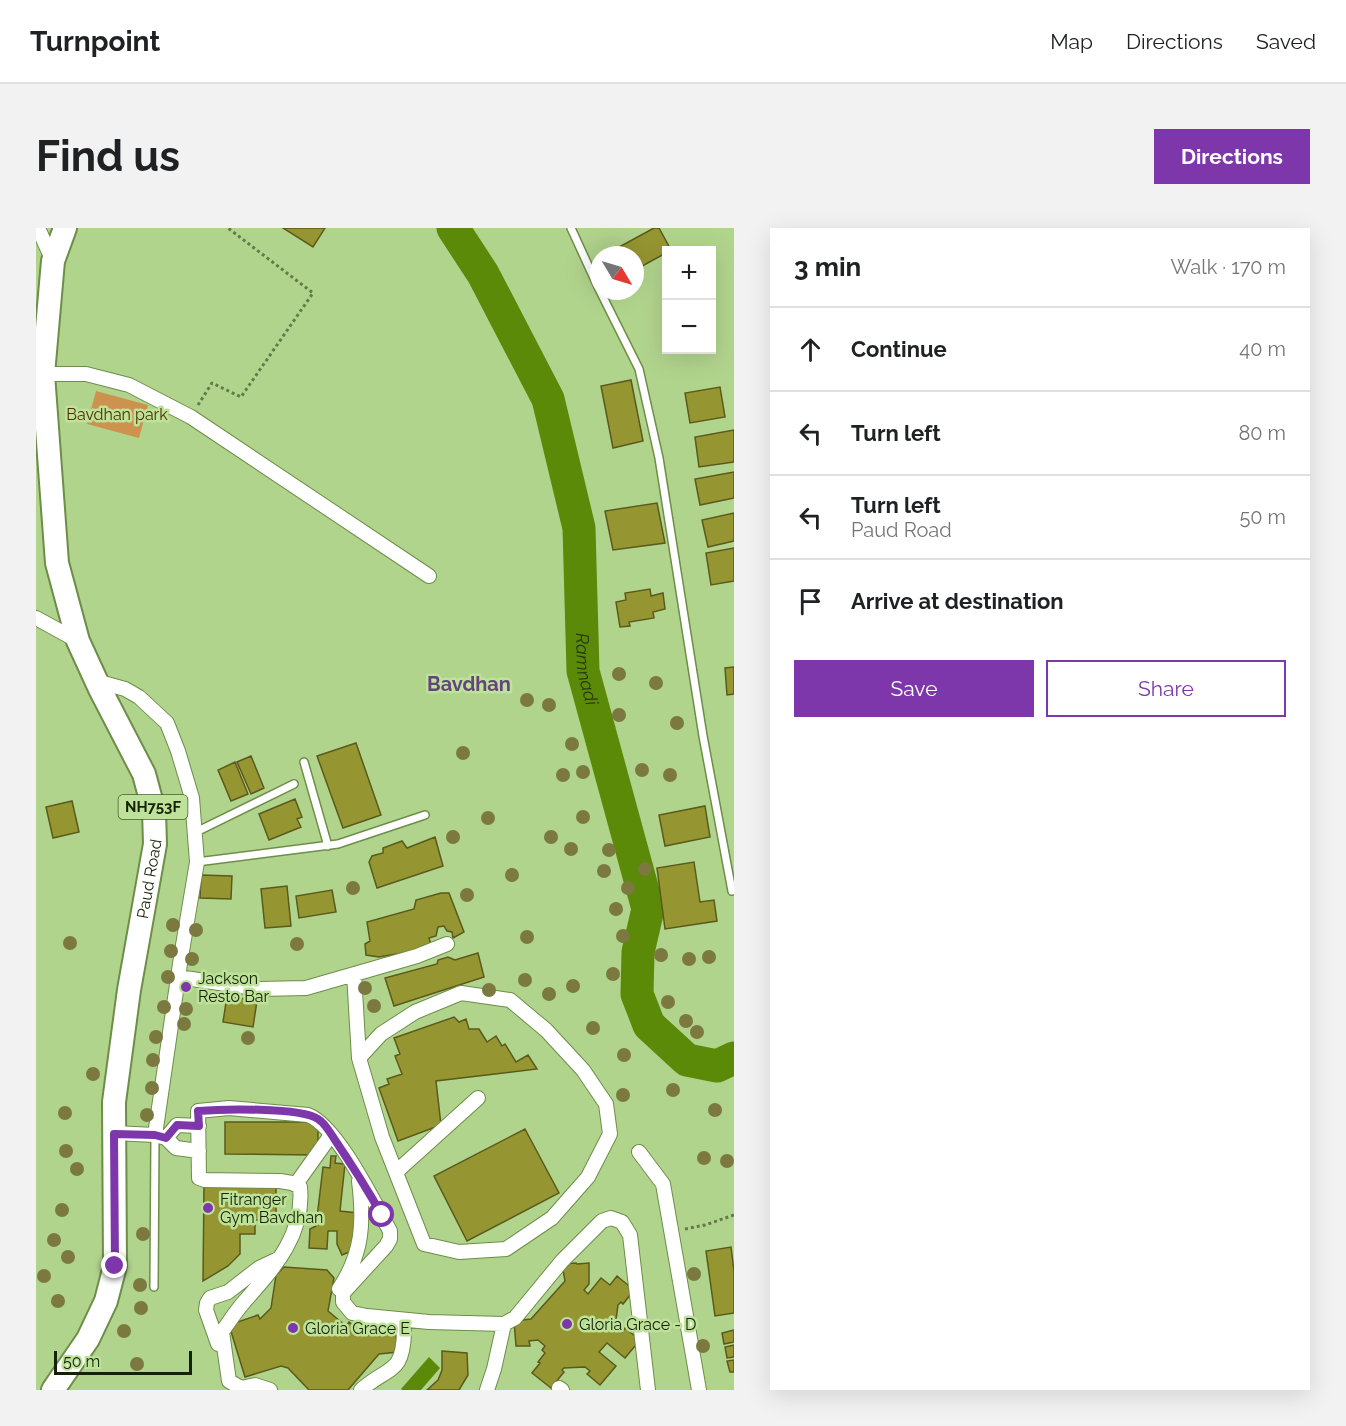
<!DOCTYPE html>
<meta charset="utf-8">
<style>
body{margin:0;font-family:Raleway,sans-serif;background:#f2f2f2;color:#202124}
.controls{position:absolute;right:18px;top:18px;display:grid;overflow:hidden;border-radius:0px;box-shadow:0 6px 24px #0002}
.controls button{width:54px;height:54px;display:grid;place-items:center;padding:0;border:0;border-bottom:2px solid #e0e0e0;background:#fff;color:#202124;font:30px sans-serif}
.compass{position:absolute;left:554px;top:18px;width:54px;height:54px;border-radius:50%;background:#fff;box-shadow:0 6px 24px #0002;rotate:128deg}
.scale{position:absolute;left:18px;bottom:15px;width:138px;box-sizing:border-box;padding-left:6px;border:3px solid #152205;border-top:0;font-size:16px;line-height:21px;white-space:nowrap;color:#152205;-webkit-text-stroke:4px #bee299;paint-order:stroke}
.stop{position:absolute;width:18px;height:18px;margin:-14px;border:4px solid #7d37aa;border-radius:50%;background:#fff}
.stop.end{background:#7d37aa;border-color:#fff;box-shadow:0 2px 6px #0008}
.list{margin:0;padding:0;list-style:none}
h2{display:flex;justify-content:space-between;align-items:center;height:78px;margin:0;padding:0 24px;font-size:26px}
h2 small{font-size:20px;font-weight:400;color:#757577}
.list li{display:grid;grid-template-columns:39px 1fr auto;gap:18px;align-items:center;box-sizing:border-box;height:84px;padding:0 24px;border-top:2px solid #e0e0e0}
.list b{display:block;font-size:22px;white-space:nowrap}
.list p{margin:0;font-size:20px;white-space:nowrap;color:#757577}
.list em{font-size:20px;font-style:normal;color:#757577}
.actions{display:flex;gap:12px;padding:18px 24px}
.actions a{flex:1;padding:14px 0;border:2px solid #7d37aa;border-radius:0px;text-align:center;font-size:21px;color:#7d37aa}
.actions .main{background:#7d37aa;color:#fff}
.icon{flex:none;width:33px;height:33px;fill:none;stroke:currentColor;stroke-width:2;stroke-linecap:round;stroke-linejoin:round}
.map{position:relative;flex:none;width:698px;height:1162px;overflow:hidden;border-radius:0px}
header{display:flex;align-items:center;gap:36px;box-sizing:border-box;height:84px;padding:0 30px;background:#fff;border-bottom:2px solid #e0e0e0}
header strong{font-size:28px}
nav{display:flex;gap:33px;margin-inline-start:auto;font-size:21px}
.intro{display:flex;align-items:center;justify-content:space-between;box-sizing:border-box;height:144px;padding:0 36px}
h1{margin:0;font-size:42px}
.button{padding:15px 27px;border-radius:0px;background:#7d37aa;color:#fff;font-size:21px;font-weight:700}
main{display:flex;gap:36px;padding:0 36px}
aside{flex:1;background:#fff;border-radius:0px;box-shadow:0 6px 24px #0002}
.map>svg:first-child{display:block}
.green{fill:#cd934e}
.water{fill:#5b8908}
.lines{fill:none;stroke-linecap:round;stroke-linejoin:round}
.river{stroke:#5b8908;stroke-width:33}
.building{fill:#959531;stroke:#5a5a1d;stroke-width:1.5}
.lane-casing{stroke:#6d8d48;stroke-width:10}
.street-casing{stroke:#6d8d48;stroke-width:16}
.primary-casing{stroke:#6d8d48;stroke-width:26}
.path{stroke:#637b49;stroke-width:3;stroke-dasharray:3 3;stroke-linecap:butt}
.lane{stroke:#fff;stroke-width:7}
.street{stroke:#fff;stroke-width:14}
.primary{stroke:#fff;stroke-width:22}
.tree{fill:#7b7940}
.route{stroke:#7d37aa;stroke-width:8}
.poi-dot{fill:#7d37aa;stroke:#bee299;stroke-width:2}
.labels{text-anchor:middle;stroke-width:5;stroke-linejoin:round;paint-order:stroke}
.shield{fill:#bee299;stroke:#485c31;stroke-width:1.5}
.shield-label{font-size:15px;font-weight:bold;fill:#152205}
.park-label{font-size:16px;fill:#4f2f01;stroke:#bee299}
.street-label{font-size:16px;fill:#152205;stroke:#bee299}
.poi-label{font-size:16px;fill:#152205;stroke:#bee299;text-anchor:start}
.water-label{font-size:18px;font-style:italic;fill:#26390c;stroke:#bee299}
.quarter-label{font-size:20px;font-weight:bold;fill:#65437e;stroke:#bee299}
</style>
<header>
<strong>Turnpoint</strong>
<nav><a>Map</a><a>Directions</a><a>Saved</a></nav>
</header>
<div class="intro"><h1>Find us</h1><a class="button">Directions</a></div>
<main>
<div class="map">
<svg width="698" height="1162" viewBox="0 0 698 1162">
<rect width="100%" height="100%" fill="#b1d48d"/>
<!-- green -->
<path class="green" d="M60,163L112,177L103,210L51,196Z"/>
<!-- water -->
<path class="water" d="M393,1129L404,1140L385,1162H366L365,1161Z"/>
<g class="lines">
<!-- river -->
<path class="river" id="s1" d="M417,0L447,46L512,171L543,300L547,443L612,681L602,724L601,766L613,797L651,832L681,838L698,830"/>
</g>
<!-- building -->
<path class="building" d="M247,0H289L277,19Z
M618,0H623L635,22H630V25L599,42V27H588L583,19Z
M595,152L607,213L577,220L565,158Z
M684,159L689,189L654,195L649,165Z
M698,202V234L663,239L659,209Z
M698,244V270L664,277L659,251Z
M621,275L629,315L577,322L569,283Z
M698,285V313L672,319L666,292Z
M698,320V353L675,357L670,325Z
M614,361L615,368L627,365L629,381L617,384L618,390L593,394L594,398L584,399L580,374L590,372L589,365Z
M698,439V466L691,467L689,440Z
M320,515L345,587L307,600L281,528Z
M215,528L228,560L215,566L201,534Z
M199,534L212,566L195,573L182,542Z
M259,571L266,589L261,591L265,599L233,612L223,586Z
M36,573L43,604L17,610L10,579Z
M669,578L674,609L629,618L623,587Z
M399,609L407,638L341,660L333,634L336,628L347,625V620L366,613L371,620Z
M658,634L664,674L678,672L681,693L629,701L621,640Z
M165,647L196,648L195,671L164,670Z
M251,658L255,698L229,700L225,661Z
M296,662L300,684L263,690L260,668Z
M405,665H413L428,704L417,710L416,704L411,703L408,698L402,699L400,708L393,710L396,720L343,729L330,727L329,716L334,713L331,694L378,681L380,672Z
M442,725L448,749L358,778L349,750L401,736L402,732L412,729L419,732Z
M191,768L221,773L217,799L187,794Z
M418,789L423,794L430,791L433,801H443L451,814L460,808L466,818L469,816L480,834L492,827L501,841L400,853L405,897L362,913L343,860L353,856L351,851L366,846L359,828L364,826L358,810Z
M189,894H282V918H278V927L189,926Z
M489,901L523,965L431,1013L398,948Z
M295,928H300L299,935L309,936L304,983L322,985L318,1022L306,1027L301,1016V1003H292L291,1021L273,1020L274,1001L280,998L287,939L294,940Z
M168,956L240,957V992H219V1006H204V1026L192,1038L167,1053Z
M695,1019L698,1043V1085L679,1088L670,1023Z
M540,1035L541,1036L553,1035V1056L548,1062L552,1066L565,1050L574,1057L581,1048L598,1062L587,1076L585,1074L582,1077L580,1092L586,1104L589,1100L604,1112L589,1130L571,1115L563,1124L580,1138L564,1157L551,1146L554,1143L549,1139L528,1140L526,1142L528,1144L515,1160L496,1145L504,1135L502,1134L509,1125L506,1122L509,1118L502,1112L493,1113L494,1118H480L478,1093L495,1091L529,1053L526,1036Z
M248,1039L291,1042L298,1050L292,1083L310,1098L313,1094L322,1101L319,1104L322,1107L327,1102L332,1107L339,1106V1101L359,1099L362,1124L343,1126L312,1162H273L252,1140L245,1138L209,1149L193,1097L222,1087L224,1091L235,1080L240,1047Z
M698,1102V1114L688,1116L686,1105Z
M698,1117V1129L691,1130L689,1119Z
M406,1123L431,1125L432,1147L423,1162H391L402,1152L406,1142Z
M698,1132V1144H694L691,1133Z"/>
<g class="lines">
<defs>
<path id="lane" d="M535,0L563,61
M564,63L603,141L623,230L667,508L696,663L698,662
M268,534L292,618
M158,605L258,556
M161,634L302,616L389,587
M118,1059L119,907"/>
<path id="street" d="M2,0L17,33
M7,146H50L93,157L155,189L393,348
M0,390L42,413
M60,453L89,461L103,469L131,495L142,523L156,570L161,634L145,729L119,907
M318,746L323,830L346,909L388,1016L423,1024L470,1021L516,990L552,949L574,906L570,876L547,842L510,802L474,772L425,765L379,784L345,806L323,830
M142,749L224,761L270,760L381,728L411,716
M78,905L119,907L130,910L140,920L163,923
M130,910L141,897L163,898
M603,924L627,956L663,1162
M360,944L442,870
M260,956L295,907
M303,1061C327,1025 328,994 323,953
M182,1116L170,1082L171,1075L174,1070L192,1064L223,1040L244,1030
M523,1160L526,1162
M234,1162L219,1157L205,1160L193,1153L186,1104C193,1094 200,1083 208,1074C237,1041 269,1007 264,959L256,955L244,953L169,952L163,950L162,883L193,880L272,887C301,898 338,974 354,1003V1011L350,1018L307,1065V1074L316,1085L331,1088L393,1094L468,1096L479,1090L526,1033L566,993L575,990L586,994L594,1007L612,1162
M325,1162C352,1138 367,1147 368,1104L360,1096H350
M451,1162L458,1141L468,1096"/>
<g id="primary">
<path id="s2" d="M17,1162L52,1111L70,1073L79,1038L78,874L93,762L119,616L118,583L108,546L64,461L42,413L21,335L7,146L17,33L29,0"/>
</g>
</defs>
<!-- lane casing -->
<use href="#lane" class="lane-casing"/>
<!-- street casing -->
<use href="#street" class="street-casing"/>
<!-- primary casing -->
<use href="#primary" class="primary-casing"/>
<!-- path -->
<path class="path" d="M162,177L176,155L205,169L277,65L192,0
M649,1001L669,997L698,987"/>
<!-- lane -->
<use href="#lane" class="lane"/>
<!-- street -->
<use href="#street" class="street"/>
<!-- primary -->
<use href="#primary" class="primary"/>
</g>
<!-- trees -->
<g class="tree">
<circle cx="583" cy="446" r="7"/>
<circle cx="620" cy="455" r="7"/>
<circle cx="491" cy="472" r="7"/>
<circle cx="513" cy="477" r="7"/>
<circle cx="583" cy="487" r="7"/>
<circle cx="641" cy="495" r="7"/>
<circle cx="536" cy="516" r="7"/>
<circle cx="427" cy="525" r="7"/>
<circle cx="606" cy="542" r="7"/>
<circle cx="547" cy="544" r="7"/>
<circle cx="527" cy="547" r="7"/>
<circle cx="634" cy="547" r="7"/>
<circle cx="547" cy="589" r="7"/>
<circle cx="452" cy="590" r="7"/>
<circle cx="417" cy="609" r="7"/>
<circle cx="515" cy="609" r="7"/>
<circle cx="535" cy="621" r="7"/>
<circle cx="573" cy="622" r="7"/>
<circle cx="609" cy="641" r="7"/>
<circle cx="568" cy="643" r="7"/>
<circle cx="476" cy="647" r="7"/>
<circle cx="317" cy="660" r="7"/>
<circle cx="592" cy="660" r="7"/>
<circle cx="431" cy="667" r="7"/>
<circle cx="580" cy="681" r="7"/>
<circle cx="137" cy="697" r="7"/>
<circle cx="160" cy="702" r="7"/>
<circle cx="587" cy="708" r="7"/>
<circle cx="491" cy="709" r="7"/>
<circle cx="34" cy="715" r="7"/>
<circle cx="261" cy="716" r="7"/>
<circle cx="135" cy="723" r="7"/>
<circle cx="625" cy="727" r="7"/>
<circle cx="673" cy="729" r="7"/>
<circle cx="156" cy="731" r="7"/>
<circle cx="653" cy="731" r="7"/>
<circle cx="577" cy="746" r="7"/>
<circle cx="132" cy="749" r="7"/>
<circle cx="489" cy="752" r="7"/>
<circle cx="537" cy="758" r="7"/>
<circle cx="329" cy="760" r="7"/>
<circle cx="453" cy="762" r="7"/>
<circle cx="513" cy="766" r="7"/>
<circle cx="632" cy="774" r="7"/>
<circle cx="338" cy="778" r="7"/>
<circle cx="128" cy="779" r="7"/>
<circle cx="150" cy="781" r="7"/>
<circle cx="650" cy="793" r="7"/>
<circle cx="148" cy="796" r="7"/>
<circle cx="557" cy="800" r="7"/>
<circle cx="661" cy="804" r="7"/>
<circle cx="120" cy="809" r="7"/>
<circle cx="212" cy="810" r="7"/>
<circle cx="588" cy="827" r="7"/>
<circle cx="117" cy="832" r="7"/>
<circle cx="57" cy="846" r="7"/>
<circle cx="116" cy="860" r="7"/>
<circle cx="637" cy="862" r="7"/>
<circle cx="587" cy="867" r="7"/>
<circle cx="679" cy="882" r="7"/>
<circle cx="29" cy="885" r="7"/>
<circle cx="111" cy="887" r="7"/>
<circle cx="30" cy="923" r="7"/>
<circle cx="668" cy="930" r="7"/>
<circle cx="691" cy="933" r="7"/>
<circle cx="41" cy="941" r="7"/>
<circle cx="26" cy="982" r="7"/>
<circle cx="107" cy="1006" r="7"/>
<circle cx="18" cy="1012" r="7"/>
<circle cx="32" cy="1029" r="7"/>
<circle cx="658" cy="1046" r="7"/>
<circle cx="8" cy="1048" r="7"/>
<circle cx="104" cy="1057" r="7"/>
<circle cx="22" cy="1073" r="7"/>
<circle cx="105" cy="1080" r="7"/>
<circle cx="88" cy="1103" r="7"/>
<circle cx="667" cy="1118" r="7"/>
<circle cx="101" cy="1136" r="7"/>
</g>
<g class="lines">
<!-- route -->
<path class="route" d="M79,1038L78,906L119,907L130,910L141,897L163,898L162,883C185,881 264,879 282,891C289,895 295,906 299,912C316,937 331,961 346,987"/>
</g>
<!-- markers -->
<g class="poi-dot">
<circle cx="150" cy="759" r="6"/>
<circle cx="172" cy="980" r="6"/>
<circle cx="531" cy="1096" r="6"/>
<circle cx="257" cy="1100" r="6"/>
</g>
<g class="labels">
<!-- shield labels -->
<rect class="shield" x="82.5" y="567" width="69" height="24" rx="4.5"/>
<g class="shield-label">
<text x="117" y="584">NH753F</text>
</g>
<!-- park labels -->
<g class="park-label">
<text x="81" y="192">Bavdhan park</text>
</g>
<!-- street labels -->
<g class="street-label">
<text dy="6" stroke="none"><textPath href="#s2" startOffset="530">Paud Road</textPath></text>
</g>
<!-- poi labels -->
<g class="poi-label">
<text x="162" y="756">Jackson<tspan x="162" dy="18">Resto Bar</tspan></text>
<text x="184" y="977">Fitranger<tspan x="184" dy="18">Gym Bavdhan</tspan></text>
<text x="543" y="1102">Gloria Grace - D</text>
<text x="269" y="1106">Gloria Grace E</text>
</g>
<!-- water labels -->
<g class="water-label">
<text dy="6" stroke="none"><textPath href="#s1" startOffset="470">Ramnadi</textPath></text>
</g>
<!-- quarter labels -->
<g class="quarter-label">
<text x="433" y="463">Bavdhan</text>
</g>
</g>
</svg>
<div class="controls">
<button>+</button>
<button>−</button>
</div>
<svg class="compass" viewBox="-18 -18 36 36"><path d="M0-13l5 13h-10z" fill="#e53935"/><path d="M0 13l5-13h-10z" fill="#757577"/></svg>
<div class="scale">50 m</div>
<div class="stop" style="left:346px;top:987px"></div>
<div class="stop end" style="left:79px;top:1038px"></div>
</div>
<aside>
<h2>3 min<small>Walk · 170 m</small></h2>
<ul class="list">
<li><svg class="icon" aria-label="ahead" viewBox="0 0 24 24"><path d="M12 20V5M6 11l6-6 6 6"/></svg><div><b>Continue</b></div><em>40 m</em></li>
<li><svg class="icon" aria-label="left" viewBox="0 0 24 24"><path d="M17 20v-9H6M10 6l-5 5 5 5"/></svg><div><b>Turn left</b></div><em>80 m</em></li>
<li><svg class="icon" aria-label="left" viewBox="0 0 24 24"><path d="M17 20v-9H6M10 6l-5 5 5 5"/></svg><div><b>Turn left</b><p>Paud Road</p></div><em>50 m</em></li>
<li><svg class="icon" aria-label="arrive" viewBox="0 0 24 24"><path d="M6 21V4h12l-3 4 3 4H6"/></svg><div><b>Arrive at destination</b></div></li>
</ul>
<div class="actions"><a class="main">Save</a><a>Share</a></div>
</aside>
</main>
